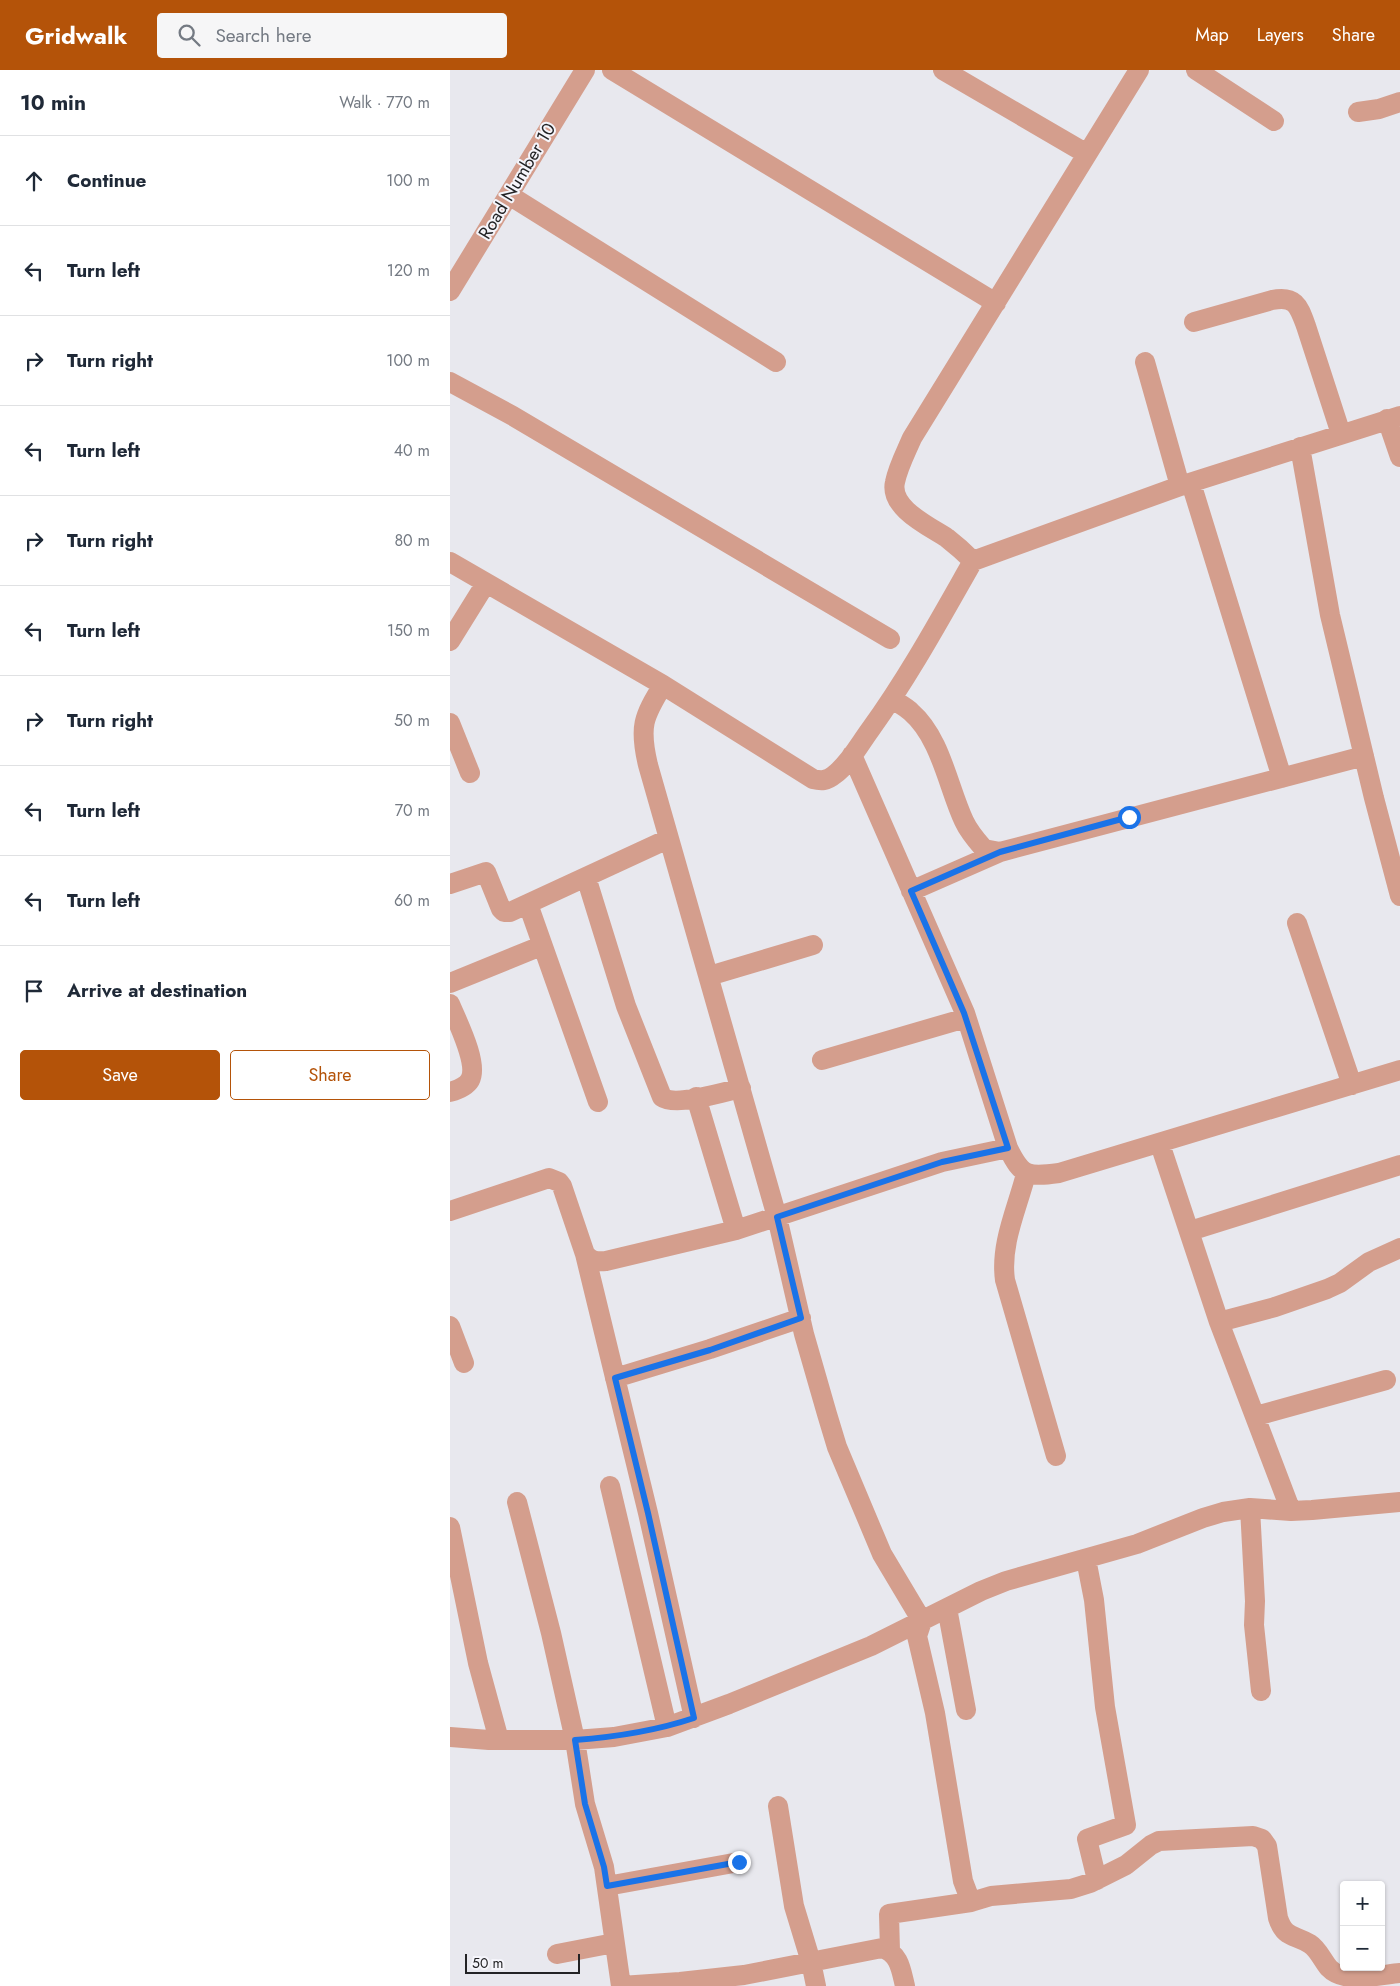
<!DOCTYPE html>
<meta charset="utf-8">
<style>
body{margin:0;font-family:Jost,sans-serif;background:#f6f6f7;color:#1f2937}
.controls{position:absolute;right:15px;bottom:15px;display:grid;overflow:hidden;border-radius:5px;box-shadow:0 1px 4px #0004}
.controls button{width:45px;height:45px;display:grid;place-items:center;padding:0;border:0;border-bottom:1px solid #e0e1e3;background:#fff;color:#1f2937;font:25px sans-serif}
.scale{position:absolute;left:15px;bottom:12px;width:115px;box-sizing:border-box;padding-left:5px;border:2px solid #232325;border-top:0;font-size:14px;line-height:18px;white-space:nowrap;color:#232325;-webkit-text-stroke:4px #f5f5fb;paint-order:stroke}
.stop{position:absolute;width:15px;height:15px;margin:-11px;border:4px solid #1a73e8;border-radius:50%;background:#fff}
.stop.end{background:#1a73e8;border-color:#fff;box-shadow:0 1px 5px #0008}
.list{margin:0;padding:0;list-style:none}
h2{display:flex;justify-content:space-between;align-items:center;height:65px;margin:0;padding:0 20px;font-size:21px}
h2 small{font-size:16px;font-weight:400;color:#747a83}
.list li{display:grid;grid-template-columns:32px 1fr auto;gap:15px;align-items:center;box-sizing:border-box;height:90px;padding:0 20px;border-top:1px solid #e0e1e3}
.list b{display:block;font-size:19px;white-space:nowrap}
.list em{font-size:16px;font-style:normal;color:#747a83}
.actions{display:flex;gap:10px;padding:15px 20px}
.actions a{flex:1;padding:11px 0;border:1px solid #b45309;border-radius:5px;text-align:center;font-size:18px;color:#b45309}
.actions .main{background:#b45309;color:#fff}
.icon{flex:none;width:28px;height:28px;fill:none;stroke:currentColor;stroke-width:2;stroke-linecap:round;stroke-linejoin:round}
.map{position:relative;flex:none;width:950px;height:1916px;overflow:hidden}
header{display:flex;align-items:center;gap:30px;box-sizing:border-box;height:70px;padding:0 25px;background:#b45309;color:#fff}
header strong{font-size:24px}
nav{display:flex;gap:28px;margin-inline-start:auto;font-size:18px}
.search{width:350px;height:45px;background:#f6f6f7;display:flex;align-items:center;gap:12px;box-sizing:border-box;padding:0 18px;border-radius:5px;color:#747a83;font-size:19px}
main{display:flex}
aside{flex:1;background:#fff}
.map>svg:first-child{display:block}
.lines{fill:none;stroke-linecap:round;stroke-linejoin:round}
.minor{stroke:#d49e8d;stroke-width:20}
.route{stroke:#1a73e8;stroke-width:6}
.labels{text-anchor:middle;stroke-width:4;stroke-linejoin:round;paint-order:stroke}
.street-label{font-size:18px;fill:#232325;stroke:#f5f5fb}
</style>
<header>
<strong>Gridwalk</strong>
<div class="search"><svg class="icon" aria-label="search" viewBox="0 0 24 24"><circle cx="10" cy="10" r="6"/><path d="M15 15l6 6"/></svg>Search here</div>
<nav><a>Map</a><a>Layers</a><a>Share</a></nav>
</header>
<main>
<aside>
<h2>10 min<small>Walk · 770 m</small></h2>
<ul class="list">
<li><svg class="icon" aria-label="ahead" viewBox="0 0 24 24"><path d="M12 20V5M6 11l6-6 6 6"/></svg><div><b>Continue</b></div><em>100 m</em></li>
<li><svg class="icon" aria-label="left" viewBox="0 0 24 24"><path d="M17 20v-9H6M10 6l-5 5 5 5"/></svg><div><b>Turn left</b></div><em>120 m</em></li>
<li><svg class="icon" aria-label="right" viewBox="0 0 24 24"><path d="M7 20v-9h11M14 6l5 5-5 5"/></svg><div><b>Turn right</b></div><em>100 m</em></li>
<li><svg class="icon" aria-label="left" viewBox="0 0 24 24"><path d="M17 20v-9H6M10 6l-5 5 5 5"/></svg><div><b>Turn left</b></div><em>40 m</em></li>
<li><svg class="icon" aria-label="right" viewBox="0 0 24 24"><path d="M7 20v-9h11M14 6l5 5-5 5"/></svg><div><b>Turn right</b></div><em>80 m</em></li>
<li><svg class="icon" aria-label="left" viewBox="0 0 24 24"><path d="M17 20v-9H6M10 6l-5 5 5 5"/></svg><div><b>Turn left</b></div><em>150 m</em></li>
<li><svg class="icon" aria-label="right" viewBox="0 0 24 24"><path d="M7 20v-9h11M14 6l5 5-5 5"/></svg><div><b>Turn right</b></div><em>50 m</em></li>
<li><svg class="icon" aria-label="left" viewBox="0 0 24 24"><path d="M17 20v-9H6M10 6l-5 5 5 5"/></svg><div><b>Turn left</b></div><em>70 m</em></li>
<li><svg class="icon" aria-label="left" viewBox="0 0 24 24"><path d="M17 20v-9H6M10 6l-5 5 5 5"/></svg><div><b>Turn left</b></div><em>60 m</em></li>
<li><svg class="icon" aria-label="arrive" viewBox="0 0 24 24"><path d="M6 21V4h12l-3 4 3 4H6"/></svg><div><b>Arrive at destination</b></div></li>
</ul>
<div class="actions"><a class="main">Save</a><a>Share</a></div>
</aside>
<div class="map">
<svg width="950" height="1916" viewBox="0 0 950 1916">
<rect width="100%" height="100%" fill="#e8e8ee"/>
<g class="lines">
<!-- minor -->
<path class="minor" d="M162,0L546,233
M493,0L637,84
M746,0L824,51
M908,42L929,39L950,32
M59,125L326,292
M0,221L135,0
M744,252L822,230C846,225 849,237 856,256L891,364
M695,292L730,416
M0,312L63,346L440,569
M937,349L950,387
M850,377L880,545L924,728L950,826
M741,413L832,708
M523,491L730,416L950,346
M0,492L213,615L363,709C371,711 377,711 384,705C399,694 409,675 420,660C459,606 490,549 523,491C515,483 506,475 497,468C479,456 439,438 445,412C448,397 456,382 462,368L689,0
M0,571L36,513
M213,615C193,647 189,657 198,695L327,1147L354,1264L377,1344L387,1377L432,1484L472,1551L467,1566L485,1643L513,1811L521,1832L541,1826L621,1819L640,1813L676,1795L701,1775L709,1771L803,1766L812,1769L817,1776L828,1848C835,1869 844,1864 860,1874C868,1879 873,1891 879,1898C894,1914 929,1905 950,1903
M442,629C448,633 456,637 461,642C491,668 498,717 514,751C519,762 527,771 534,779L550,782L914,686
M0,653L20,703
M402,685L515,943L558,1078C572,1107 578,1107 609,1103L950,1000
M136,807L176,936L212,1027C225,1037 274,1022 291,1018
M0,814L36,802L51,839L54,842H60L218,769
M461,821L550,782
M78,834L148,1032
M847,853L902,1015
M259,906L363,875
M0,913L91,876
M0,934C7,951 29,994 20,1010C16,1017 7,1020 0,1022
M372,990L516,948
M246,1027L286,1160
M710,1074L769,1252L841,1441
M576,1104C567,1139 550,1174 555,1210L606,1386
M0,1141L99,1108L109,1112L112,1116L135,1184C141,1191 146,1192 156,1191L286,1160L492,1092L558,1078
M740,1161L950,1095
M135,1184L198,1443L244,1648
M769,1252L825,1237L877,1219L890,1213L919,1192L950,1178
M0,1256L14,1293
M165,1308L260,1279L351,1248
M806,1346L936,1310
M160,1416L217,1657
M67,1432L101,1563L125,1670L135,1734L154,1797L171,1916
M800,1438L805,1531L804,1555L811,1621
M0,1457L28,1593L49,1670
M636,1489L644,1530L655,1637L676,1755L637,1769L647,1810
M497,1538L516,1640
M0,1667L39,1670H125L164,1667L217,1657L279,1634L421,1576L531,1521L556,1511L687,1474L753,1448L773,1442L800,1438L841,1441L862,1440L950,1432
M328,1736L344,1836L361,1892L366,1916
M157,1816L289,1792
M440,1881L439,1844L521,1832
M107,1884L164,1873
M171,1916L230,1912L294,1905L432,1878C450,1884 451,1900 455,1916"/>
</g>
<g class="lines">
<!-- route -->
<path class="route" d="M289,1792L157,1816L154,1797L135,1734L125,1670C166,1667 205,1661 244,1648L198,1443L165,1308L260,1280L351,1248L327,1147L492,1092L558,1078L514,943L461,821L550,782L679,747"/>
</g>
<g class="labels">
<!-- street labels -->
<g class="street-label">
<text transform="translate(67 111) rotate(-59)" y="6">Road Number 10</text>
</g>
</g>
</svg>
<div class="controls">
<button>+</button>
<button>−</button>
</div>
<div class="scale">50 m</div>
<div class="stop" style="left:679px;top:747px"></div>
<div class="stop end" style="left:289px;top:1792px"></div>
</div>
</main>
